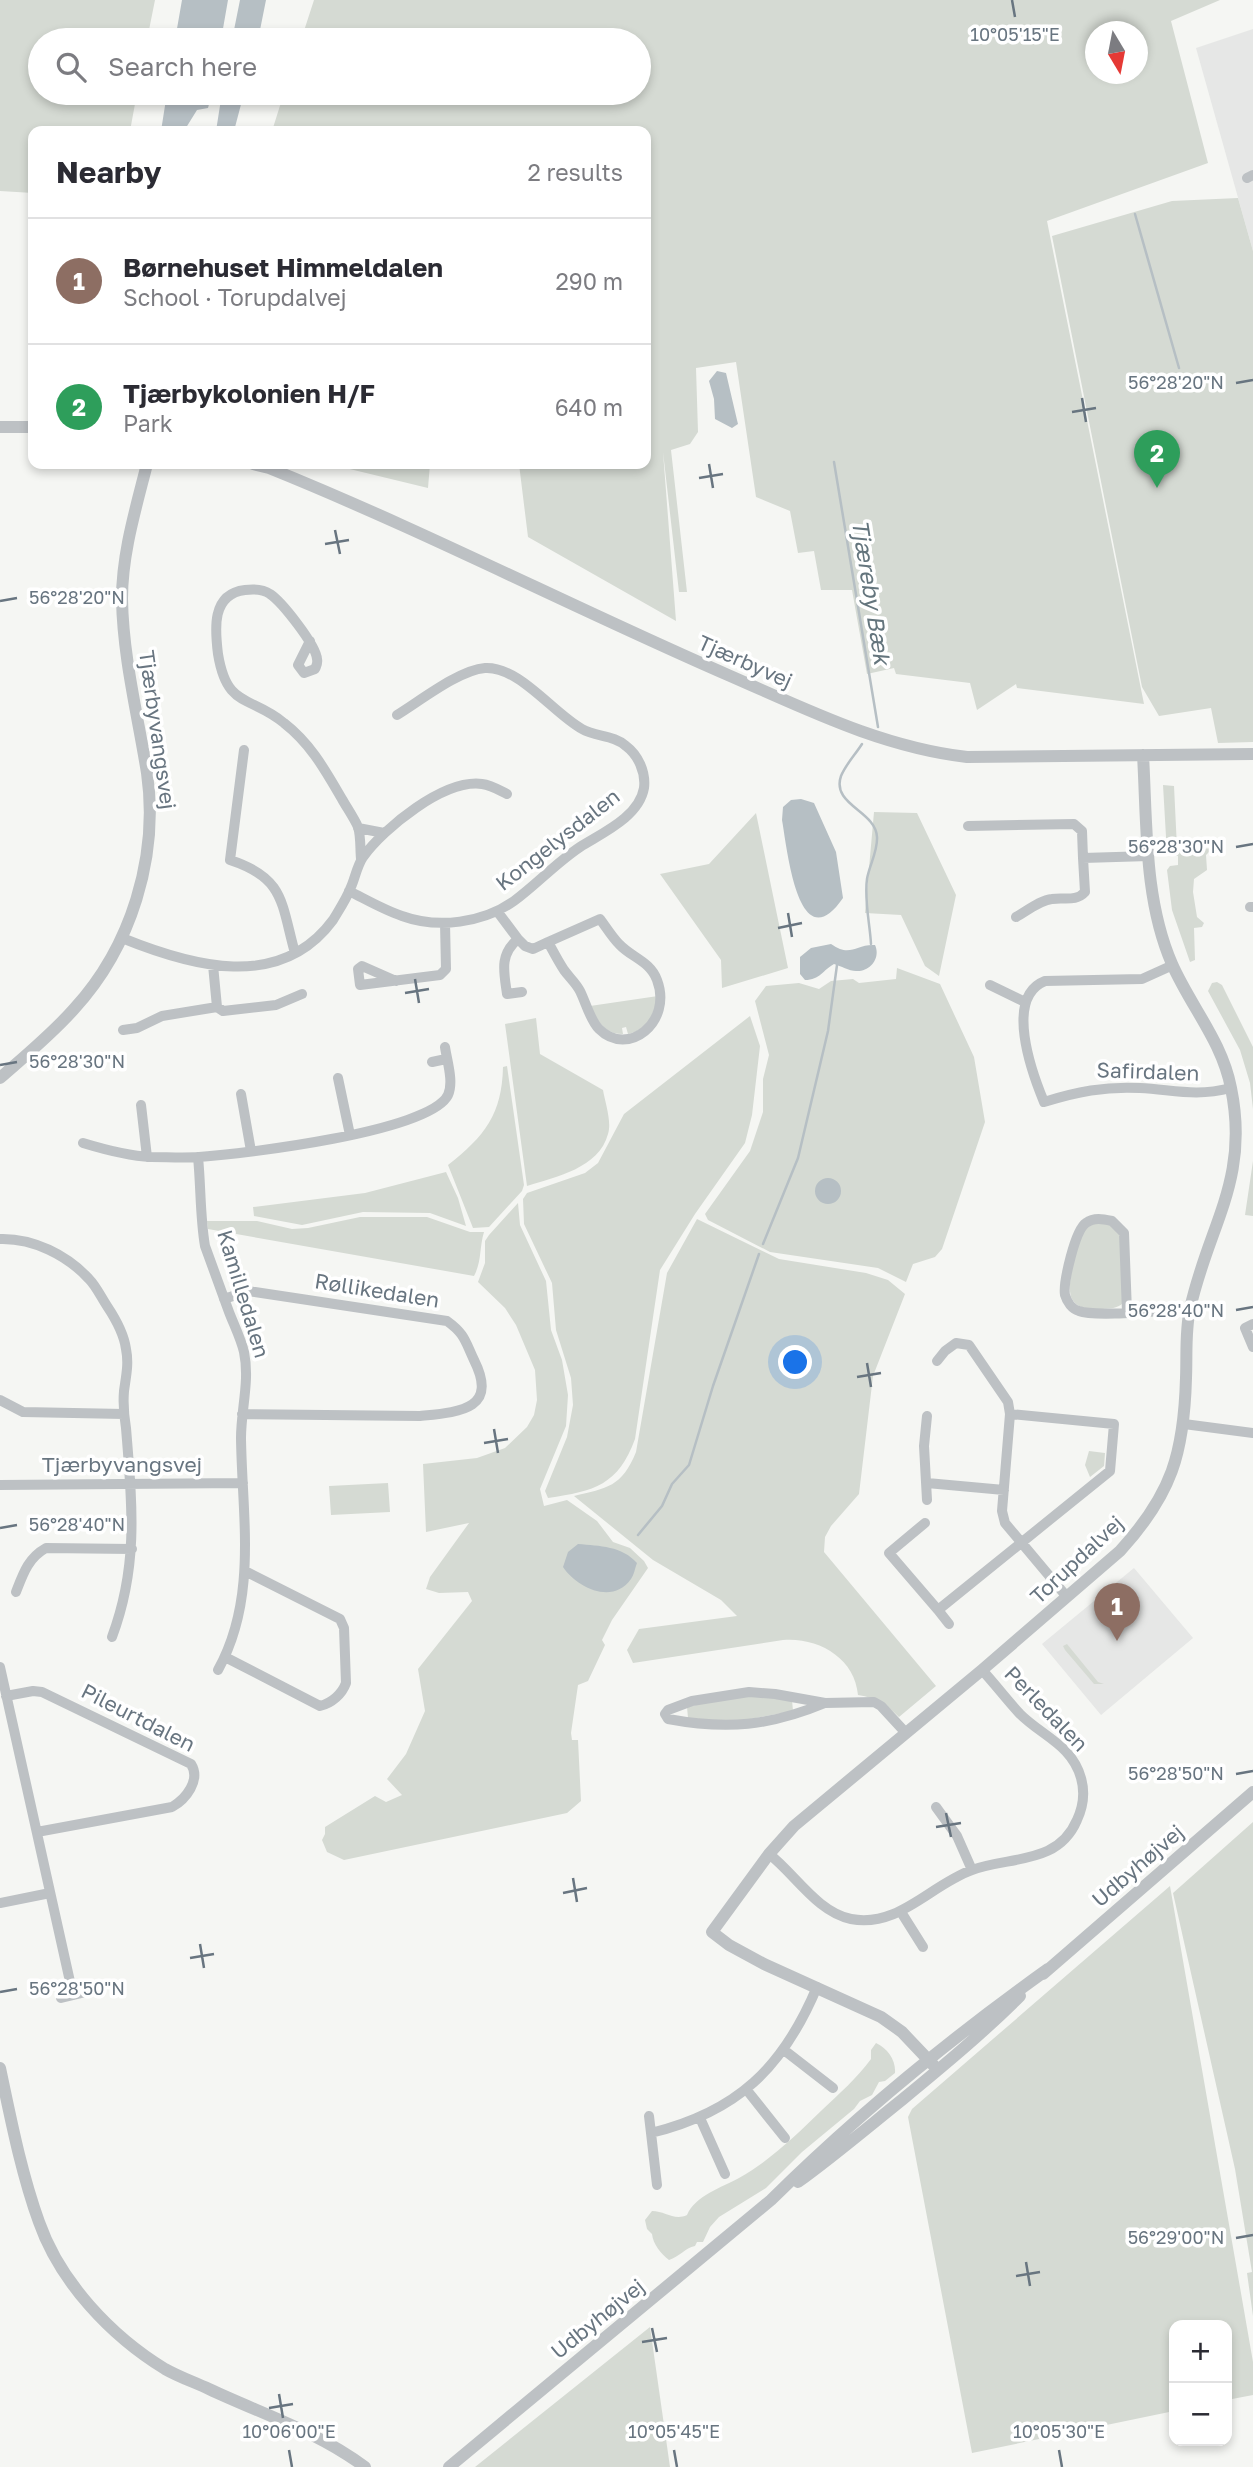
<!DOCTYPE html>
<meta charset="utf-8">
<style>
body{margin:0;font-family:"Golos Text",sans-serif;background:#f7f7f7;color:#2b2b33}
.controls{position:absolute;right:21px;bottom:21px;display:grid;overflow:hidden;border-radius:14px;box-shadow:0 4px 10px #0003}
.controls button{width:63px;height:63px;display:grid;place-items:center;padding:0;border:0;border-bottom:2px solid #e1e1e2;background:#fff;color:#2b2b33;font:35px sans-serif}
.compass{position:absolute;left:1085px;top:21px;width:63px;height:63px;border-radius:50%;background:#fff;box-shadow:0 4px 10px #0003;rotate:170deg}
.you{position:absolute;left:796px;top:1363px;width:24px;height:24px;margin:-18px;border:5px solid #fff;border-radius:50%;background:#1a73e8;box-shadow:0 0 0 10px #1a73e833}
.badge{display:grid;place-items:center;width:46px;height:46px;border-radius:50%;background:#7c3aed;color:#fff;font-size:23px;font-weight:700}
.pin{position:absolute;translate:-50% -58px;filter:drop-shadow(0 2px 4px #0008)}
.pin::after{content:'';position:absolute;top:37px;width:24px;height:21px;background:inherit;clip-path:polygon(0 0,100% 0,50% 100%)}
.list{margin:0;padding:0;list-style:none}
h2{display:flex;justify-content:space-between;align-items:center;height:91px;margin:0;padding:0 28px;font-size:30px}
h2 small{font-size:23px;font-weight:400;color:#7c7c81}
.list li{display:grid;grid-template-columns:46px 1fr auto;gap:21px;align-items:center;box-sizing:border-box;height:126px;padding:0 28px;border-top:2px solid #e1e1e2}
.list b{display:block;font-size:26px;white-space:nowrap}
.list p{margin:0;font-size:23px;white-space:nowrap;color:#7c7c81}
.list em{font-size:23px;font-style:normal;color:#7c7c81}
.icon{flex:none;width:38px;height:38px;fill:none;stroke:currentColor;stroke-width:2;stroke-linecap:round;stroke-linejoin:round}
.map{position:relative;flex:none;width:1253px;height:2467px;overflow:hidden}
.search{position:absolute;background:#fff;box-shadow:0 4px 10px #0003;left:28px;top:28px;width:623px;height:77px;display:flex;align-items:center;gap:18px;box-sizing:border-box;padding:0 24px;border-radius:38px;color:#7c7c81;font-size:26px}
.panel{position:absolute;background:#fff;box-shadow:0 4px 10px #0003;left:28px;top:126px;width:623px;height:343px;border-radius:14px}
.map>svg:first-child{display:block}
.built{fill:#e6e7e6}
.green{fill:#d5dad3;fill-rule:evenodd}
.water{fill:#b6bfc4}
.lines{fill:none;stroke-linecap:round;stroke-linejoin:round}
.stream{stroke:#b6bfc4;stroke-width:2.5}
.minor{stroke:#bdc1c4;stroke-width:10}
.tertiary{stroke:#bdc1c4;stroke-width:12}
.ticks{fill:none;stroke:#687580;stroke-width:2.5}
.labels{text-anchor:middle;stroke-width:7;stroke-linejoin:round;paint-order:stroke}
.street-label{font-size:21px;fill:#687580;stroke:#fff}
.water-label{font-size:23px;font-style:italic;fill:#64757d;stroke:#fff}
.ticks-label{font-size:18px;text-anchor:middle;fill:#687580;stroke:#fff;stroke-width:7;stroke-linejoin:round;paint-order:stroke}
</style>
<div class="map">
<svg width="1253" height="2467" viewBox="0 0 1253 2467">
<rect width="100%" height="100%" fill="#f5f6f3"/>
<!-- built -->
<path class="built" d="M1253,29V251L1196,48Z
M1134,1568L1193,1638L1101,1715L1042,1644Z"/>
<!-- green -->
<path class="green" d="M0,0H155L147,40H40V93H137L130,131H33V193L0,191Z
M314,0H1220L1171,21L1208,163L1047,221L1144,704L1017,688L1016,684L977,710L970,683L896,674L894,668L867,674L852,590H821L814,551L798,553L790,511L756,497L736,362L696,368L698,432L690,444L671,450L687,592H679L663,452L676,621L528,537L519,464H646V131H272L284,93H639V40H301ZM1096,32H1138V74H1096Z
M1238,198L1253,251V742L1218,743L1211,708L1159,716L1142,687L1052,236L1172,201Z
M329,464H430L428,488Z
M1163,785L1174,786L1177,848L1183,855L1197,849L1219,848V851L1209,852L1206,855L1207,870L1194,879L1193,892L1197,917L1204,923L1202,927L1194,928L1195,960L1190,962L1172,910L1167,870L1170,866L1178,865V856L1167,854Z
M874,812L917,813L956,895L939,976L925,966L901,915L865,913Z
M756,813L788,968L722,988L721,960L660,874L709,864Z
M897,968L940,984L974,1057L985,1122L942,1249L935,1257L913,1264L906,1282L878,1268L770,1252L708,1220L705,1214L750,1151L763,1112V1079L769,1055L755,1001L766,986L799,983L819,989L831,981L853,979L859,983L896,979Z
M1217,982L1222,985L1253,1047V1109L1250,1083L1240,1050L1208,991L1212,983Z
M658,996C653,1015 649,1029 628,1034L626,1027L622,1028L623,1034C604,1034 598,1021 590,1006Z
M750,1016L760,1046L752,1115L745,1143L695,1214L660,1270L635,1439C618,1485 595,1491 548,1498L545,1491L567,1437L573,1405L571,1378L556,1330L552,1283L524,1224L523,1199L527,1193L585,1173L598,1163L624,1114Z
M536,1018L540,1054L603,1090C605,1102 612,1122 608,1134C599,1168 556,1177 527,1186L505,1024Z
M507,1066L524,1185L522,1191L489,1227L473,1228L448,1165C485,1136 502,1114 503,1067Z
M1253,1161V1216L1245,1215Z
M446,1172L458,1198L466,1226L430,1213L363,1212L302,1225L254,1216L253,1207L365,1193Z
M518,1203L520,1225L546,1281L551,1330L562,1360L568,1395L566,1426L540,1489L544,1506L567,1500L597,1521L613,1542L630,1548L644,1561L648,1568L612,1620L602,1640L605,1645L588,1681L578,1685L571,1733L572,1740H578L581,1801L567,1813L344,1860L327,1852L322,1840L325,1834V1827L375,1796L386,1802L402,1795L387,1779L406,1754L425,1711L418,1669L472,1601L468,1592L439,1593L426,1589L430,1577L469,1523L426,1532L423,1464L477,1458L505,1448L527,1427L534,1415L537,1400L535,1370L516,1325L505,1308L478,1282L485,1263V1241L489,1235Z
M360,1217H427L470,1232H484C479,1249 482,1261 474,1276L208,1229L207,1221H257L292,1229L308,1228Z
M697,1219L779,1259L866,1273L888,1280L905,1294L873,1376L859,1494L831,1526L825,1537L824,1552L936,1686L899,1717C886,1704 877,1698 858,1695C855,1658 818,1637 783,1640L633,1663L627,1650L639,1629L737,1616L721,1600L653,1560L574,1496C607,1488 622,1487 636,1452L667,1273Z
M1095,1223L1109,1224L1121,1236L1123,1303C1117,1309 1110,1308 1102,1309C1092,1309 1078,1310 1072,1299C1065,1288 1077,1239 1086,1229C1087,1228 1093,1224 1095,1223Z
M1089,1451L1105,1453L1104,1466L1090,1477L1085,1465Z
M388,1483L390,1512L331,1515L329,1486Z
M1067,1644L1098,1682L1104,1684H1094L1065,1650L1063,1646Z
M761,1696L792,1700L793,1711L734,1722L688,1718L687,1707L726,1698Z
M1253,1822V2316L1247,2273L1252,2272L1235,2169L1173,1893Z
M1170,1886L1253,2362V2395L1227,2400V2325H1174V2411L972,2453L908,2117L912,2109Z
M876,2043C888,2049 896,2060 895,2073L885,2081L879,2082L872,2095L860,2101L854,2109L802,2152L766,2188L719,2217L710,2227L703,2242H697L695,2246C685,2248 679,2257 669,2260C661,2254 653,2244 652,2234L647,2229L645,2220L652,2211C665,2211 674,2221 687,2215C695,2196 722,2187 739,2178C771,2160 796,2135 822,2110C839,2094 857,2078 871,2059V2050Z
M650,2327L670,2467H475Z"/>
<!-- water -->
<path class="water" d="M182,0H228L221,40H175Z
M240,0H266L258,40H232Z
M167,93H212L208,108L197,110L184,131H161Z
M222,93H244L234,131H216Z
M717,371L726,373L737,420L738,424L732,428L715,419L714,399L709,381Z
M801,799L814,803L836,852L843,898C798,963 787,847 782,820L783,807L791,800Z
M831,944C851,958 855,944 875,945C881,958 870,972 856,971C849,971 841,966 834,964C823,970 820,980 805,980L800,974V957L811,948Z
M815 1191a13 13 0 1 1 26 0a13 13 0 1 1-26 0Z
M578,1544C600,1546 622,1546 637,1563C635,1568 634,1575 631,1579C613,1605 577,1588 563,1567L568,1552Z"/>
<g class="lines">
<!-- stream -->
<path class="stream" d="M1135,214L1179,368
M834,462L878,727
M862,744C855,755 846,764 841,776C831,805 876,811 877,837C878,851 869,866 867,879C864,900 870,924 871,944
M763,1244L798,1158L828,1031L837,965
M638,1535L662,1506L672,1484L689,1465L713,1386L759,1254"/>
<!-- minor -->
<path class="minor" d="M1247,178L1253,175
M310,641L298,665L304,673L315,669C317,664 318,663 317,659C316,645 282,602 270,594C263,589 253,589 245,590C211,594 215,630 218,654C227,709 250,695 284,723C311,744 325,770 342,799C347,808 354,818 358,827C361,836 360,849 361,859
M244,750L230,860C285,878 281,903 295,953
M968,826L1074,824L1082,831L1083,858L1149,856
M358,828L384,833
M349,891C367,900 384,910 402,916C438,929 483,923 514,901C537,884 556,863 580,847C602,833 639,817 644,788C646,772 638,755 626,746C614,735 596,737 582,729C553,713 519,666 485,668C459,670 420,701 397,715
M1250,907H1253
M497,911L518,939L525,946L533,949L548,942C553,951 558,961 564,970C569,977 576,983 580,991C586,1003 590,1020 599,1029C628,1058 673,1022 657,980C650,961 632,958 619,944C612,937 606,927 600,919L548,942
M1016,917C1027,911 1040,900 1052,899C1064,897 1076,902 1085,892L1083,858
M122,938C191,966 280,992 333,920C339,910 347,898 351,887C355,878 357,866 363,857C384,828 444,779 482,784C491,785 499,790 507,794
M518,939C499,955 504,972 507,994L522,992
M213,965L217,1007
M1173,965L1142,979L1045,981C1004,997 1032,1073 1044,1102C1076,1092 1105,1086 1140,1088C1175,1090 1195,1097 1231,1088
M396,981L362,966L358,969L360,985L440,975L446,969L445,923
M990,985L1025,1002
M123,1030L137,1028L162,1016L217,1007L223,1011L276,1005L302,994
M432,1062L446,1059
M338,1078L350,1135
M241,1094L251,1151
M141,1105L147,1157
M83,1143C106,1150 128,1156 151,1157C167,1157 183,1158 199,1157C242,1154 430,1132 448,1095C454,1082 447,1061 445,1047
M198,1157C201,1187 200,1217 205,1246C213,1268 221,1290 229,1312C234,1325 241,1339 244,1352C250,1381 241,1409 241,1438C242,1516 258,1598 218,1670
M0,1239C33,1238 67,1255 89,1279C96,1286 101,1297 107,1306C115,1318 124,1334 126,1349C129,1364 126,1376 124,1391C123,1403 124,1416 126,1428C132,1503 139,1565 112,1637
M224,1299L248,1291L447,1321C465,1334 465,1341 474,1360C499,1410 459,1412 420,1416L242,1414
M1127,1312L1124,1233L1112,1221C1103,1219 1094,1217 1086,1223C1075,1230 1063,1283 1065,1295C1067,1302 1072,1309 1079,1311C1094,1317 1157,1311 1177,1310L1189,1313
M1253,1324L1245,1328L1253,1347
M937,1361L945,1351L956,1343L969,1345L1008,1402L1010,1414L1002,1511L1005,1523L1067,1597
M0,1400L23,1412L124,1414
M927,1416L924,1446L927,1500
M1184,1424L1253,1433
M927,1483L1004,1490
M0,1485L243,1483
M925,1523L889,1553L938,1610L1110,1471L1114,1424L1010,1414
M16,1592C23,1574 28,1558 46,1548L132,1549
M938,1610L949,1624
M225,1657L320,1706C332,1703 342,1694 346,1683L344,1628L340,1619L245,1571
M0,1667L73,1995
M6,1696L33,1691L42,1692L191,1764C201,1780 186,1799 172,1807L37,1832
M825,1703C770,1726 727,1730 668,1719L665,1714L668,1710L692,1701L749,1692L775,1694L825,1703L874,1702L881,1706L905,1732
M936,1807L957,1836L972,1870
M769,1854C795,1874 817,1912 851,1919C899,1928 930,1885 972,1870C1010,1856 1058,1865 1077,1820C1083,1807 1085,1792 1081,1778C1072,1745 1042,1736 1020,1714C1007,1700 995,1684 982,1670
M0,1903L50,1893
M901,1912L923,1947
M61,1998L86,1992
M784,2050L833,2088
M746,2089L785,2138
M649,2116L651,2133C737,2112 783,2068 817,1987
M700,2118L725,2174
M651,2133L657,2185"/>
<!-- tertiary -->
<path class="tertiary" d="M0,427H33
M253,464L269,468C425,531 574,608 728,675C806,709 881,747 967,757L1253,754
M0,1078C25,1056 52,1034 74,1009C131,947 159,857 147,773C138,716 123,658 122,599C122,553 136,508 147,464
M1043,1974L1253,1792
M0,2068C11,2120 21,2172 39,2222C60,2282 111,2336 165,2369C179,2377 194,2382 209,2389C262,2414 317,2431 365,2467
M938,2070L902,2032L881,2017L764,1964L729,1945L712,1932L769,1854L794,1826L982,1670L1120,1551C1172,1494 1184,1453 1186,1378C1187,1355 1185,1331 1190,1309C1208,1226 1250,1180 1231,1088C1222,1041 1191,1007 1172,964C1144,900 1147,824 1143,755
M798,2182C834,2156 868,2127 903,2099C943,2066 983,2033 1020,1996
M449,2467L771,2200C857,2115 950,2039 1048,1969"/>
</g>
<!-- ticks -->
<path class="ticks" d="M1012,0L1015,17M1236,383L1253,380M1082,398L1086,422M1072,412L1096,408M709,464L713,488M699,478L723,474M335,530L340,554M325,544L349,540M0,601L17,598M1236,847L1253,844M788,913L792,937M778,928L802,923M415,979L419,1003M405,993L429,989M0,1065L17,1062M1236,1310L1253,1307M867,1363L871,1387M857,1377L881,1373M494,1429L498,1453M484,1443L508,1439M0,1528L17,1525M1236,1774L1253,1771M946,1813L951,1837M936,1827L961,1823M573,1878L577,1902M563,1893L587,1888M200,1944L204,1968M190,1958L214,1954M0,1992L17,1989M1236,2238L1253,2235M1026,2262L1030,2286M1016,2276L1040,2272M652,2328L657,2352M642,2342L667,2338M279,2394L283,2418M269,2408L293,2404M289,2450L292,2467M674,2450L677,2467M1059,2450L1062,2467"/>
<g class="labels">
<!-- street labels -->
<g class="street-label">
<text transform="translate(745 662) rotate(24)" y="7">Tjærbyvej</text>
<text transform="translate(157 730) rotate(82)" y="7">Tjærbyvangsvej</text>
<text transform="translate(558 840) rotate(-38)" y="7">Kongelysdalen</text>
<text transform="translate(1148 1072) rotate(2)" y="7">Safirdalen</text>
<text transform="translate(377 1291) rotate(9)" y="7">Røllikedalen</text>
<text transform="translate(243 1294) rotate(73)" y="7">Kamilledalen</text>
<text x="122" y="1472">Tjærbyvangsvej</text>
<text transform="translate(1077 1560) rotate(-43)" y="7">Torupdalvej</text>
<text transform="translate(1046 1709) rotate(46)" y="7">Perledalen</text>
<text transform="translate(138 1718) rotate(27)" y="7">Pileurtdalen</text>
<text transform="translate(1138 1866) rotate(-41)" y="7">Udbyhøjvej</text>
<text transform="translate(598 2319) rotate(-39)" y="7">Udbyhøjvej</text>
</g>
<!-- water labels -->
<g class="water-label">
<text transform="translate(871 592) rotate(81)" y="8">Tjæreby Bæk</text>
</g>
</g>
<g class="ticks-label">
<text x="1015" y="41">10°05'15"E</text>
<text x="1176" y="389">56°28'20"N</text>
<text x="77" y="604">56°28'20"N</text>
<text x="1176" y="853">56°28'30"N</text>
<text x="77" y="1068">56°28'30"N</text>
<text x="1176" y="1317">56°28'40"N</text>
<text x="77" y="1531">56°28'40"N</text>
<text x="1176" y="1780">56°28'50"N</text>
<text x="77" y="1995">56°28'50"N</text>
<text x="1176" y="2244">56°29'00"N</text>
<text x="289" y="2438">10°06'00"E</text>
<text x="674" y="2438">10°05'45"E</text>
<text x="1059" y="2438">10°05'30"E</text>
</g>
</svg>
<div class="controls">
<button>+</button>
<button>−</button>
</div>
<svg class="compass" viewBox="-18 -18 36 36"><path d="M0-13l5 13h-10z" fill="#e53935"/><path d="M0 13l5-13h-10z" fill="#7c7c81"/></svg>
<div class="you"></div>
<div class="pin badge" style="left:1117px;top:1641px;background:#8d6e63">1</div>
<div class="pin badge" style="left:1157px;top:488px;background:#2e9e5b">2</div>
<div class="search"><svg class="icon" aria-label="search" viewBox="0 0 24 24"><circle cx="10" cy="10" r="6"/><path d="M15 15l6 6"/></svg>Search here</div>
<section class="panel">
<h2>Nearby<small>2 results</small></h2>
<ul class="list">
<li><span class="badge" style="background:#8d6e63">1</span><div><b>Børnehuset Himmeldalen</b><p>School · Torupdalvej</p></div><em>290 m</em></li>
<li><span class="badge" style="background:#2e9e5b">2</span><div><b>Tjærbykolonien H/F</b><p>Park</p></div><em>640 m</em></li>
</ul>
</section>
</div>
